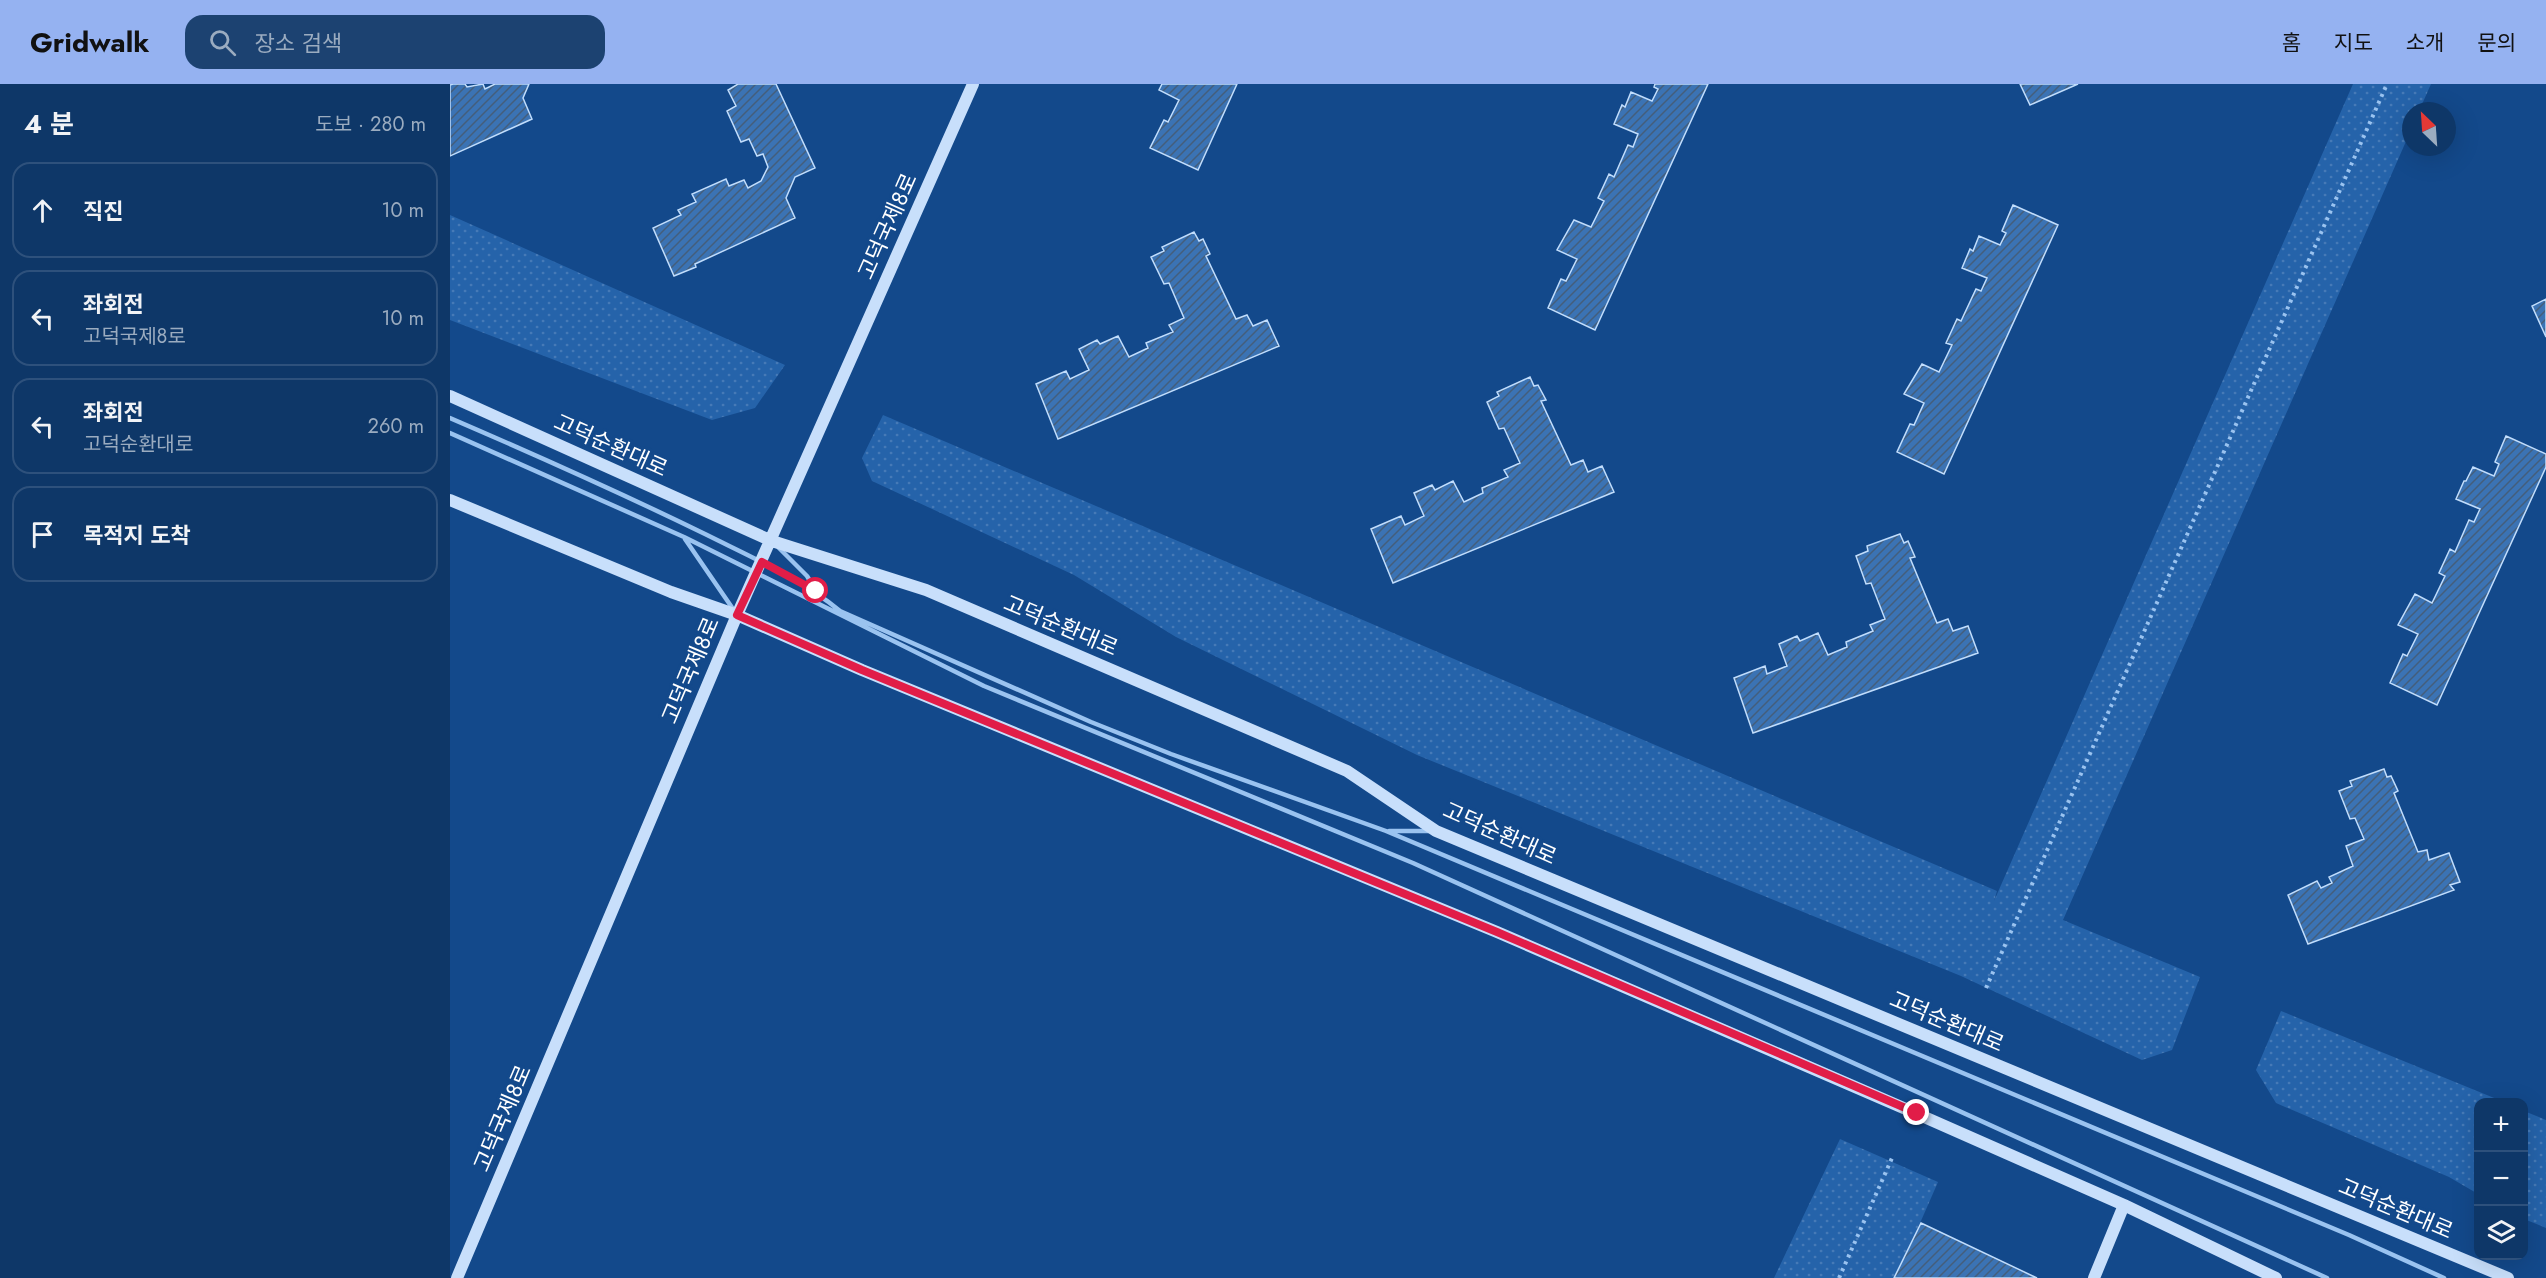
<!DOCTYPE html>
<html lang="ko">
<meta charset="utf-8">
<style>
body{margin:0;font-family:Jost,"Noto Sans KR",sans-serif;background:#1c4271;color:#f1f3f6}
.controls{position:absolute;right:18px;bottom:18px;display:grid;overflow:hidden;border-radius:12px;box-shadow:0 6px 24px #0002}
.controls button{width:54px;height:54px;display:grid;place-items:center;padding:0;border:0;border-bottom:2px solid #2e517c;background:#0e3768;color:#f1f3f6;font:30px sans-serif}
.compass{position:absolute;left:1952px;top:18px;width:54px;height:54px;border-radius:50%;background:#0e3768;box-shadow:0 6px 24px #0002;rotate:335deg}
.stop{position:absolute;width:18px;height:18px;margin:-14px;border:4px solid #e11d48;border-radius:50%;background:#fff}
.stop.end{background:#e11d48;border-color:#fff;box-shadow:0 2px 6px #0008}
.list{margin:0;padding:0;list-style:none}
h2{display:flex;justify-content:space-between;align-items:center;height:78px;margin:0;padding:0 24px;font-size:26px}
h2 small{font-size:20px;font-weight:400;color:#9bacc0}
.list li{display:grid;grid-template-columns:39px 1fr auto;gap:18px;align-items:center;box-sizing:border-box;height:96px;margin:0 12px 12px;padding:0 12px;border:2px solid #2e517c;border-radius:18px}
.list b{display:block;font-size:22px;white-space:nowrap}
.list p{margin:0;font-size:20px;white-space:nowrap;color:#9bacc0}
.list em{font-size:20px;font-style:normal;color:#9bacc0}
.icon{flex:none;width:33px;height:33px;fill:none;stroke:currentColor;stroke-width:2;stroke-linecap:round;stroke-linejoin:round}
.map{position:relative;flex:none;width:2096px;height:1194px;overflow:hidden}
header{display:flex;align-items:center;gap:36px;box-sizing:border-box;height:84px;padding:0 30px;background:#95b2f1;color:#111}
header strong{font-size:28px}
nav{display:flex;gap:33px;margin-inline-start:auto;font-size:21px}
.search{width:420px;height:54px;background:#1c4271;display:flex;align-items:center;gap:15px;box-sizing:border-box;padding:0 21px;border-radius:18px;color:#9bacc0;font-size:22px}
main{display:flex}
aside{flex:1;background:#0e3768}
.map>svg:first-child{display:block}
.park{fill:url(#park-dots)}
.building{fill:url(#building-hatch);stroke:#c1ddfc;stroke-width:1.5}
.lines{fill:none;stroke-linecap:round;stroke-linejoin:round}
.path{stroke:#9ac3f0;stroke-width:4;stroke-dasharray:3 4.5;stroke-linecap:butt}
.lane{stroke:#9ac3f0;stroke-width:4.5}
.secondary{stroke:#c8dffb;stroke-width:12}
.route{stroke:#e11d48;stroke-width:8}
.labels{text-anchor:middle;stroke-width:6;stroke-linejoin:round;paint-order:stroke}
.street-label{font-size:22px;fill:#fff;stroke:#13498b}
</style>
<header>
<strong>Gridwalk</strong>
<div class="search"><svg class="icon" aria-label="search" viewBox="0 0 24 24"><circle cx="10" cy="10" r="6"/><path d="M15 15l6 6"/></svg>장소 검색</div>
<nav><a>홈</a><a>지도</a><a>소개</a><a>문의</a></nav>
</header>
<main>
<aside>
<h2>4 분<small>도보 · 280 m</small></h2>
<ul class="list">
<li><svg class="icon" aria-label="ahead" viewBox="0 0 24 24"><path d="M12 20V5M6 11l6-6 6 6"/></svg><div><b>직진</b></div><em>10 m</em></li>
<li><svg class="icon" aria-label="left" viewBox="0 0 24 24"><path d="M17 20v-9H6M10 6l-5 5 5 5"/></svg><div><b>좌회전</b><p>고덕국제8로</p></div><em>10 m</em></li>
<li><svg class="icon" aria-label="left" viewBox="0 0 24 24"><path d="M17 20v-9H6M10 6l-5 5 5 5"/></svg><div><b>좌회전</b><p>고덕순환대로</p></div><em>260 m</em></li>
<li><svg class="icon" aria-label="arrive" viewBox="0 0 24 24"><path d="M6 21V4h12l-3 4 3 4H6"/></svg><div><b>목적지 도착</b></div></li>
</ul>
</aside>
<div class="map">
<svg width="2096" height="1194" viewBox="0 0 2096 1194">
<defs>
<pattern id="park-dots" width="8" height="8" patternUnits="userSpaceOnUse" patternTransform="scale(1.5)"><rect width="8" height="8" fill="#2563aa"/><path d="M2 2h.1M6 6h.1" fill="none" stroke="#467ab7" stroke-width="1.8" stroke-linecap="round"/></pattern>
<pattern id="building-hatch" width="6" height="6" patternUnits="userSpaceOnUse" patternTransform="scale(1.5)"><rect width="6" height="6" fill="#3b73b4"/><path d="M-1 1l2-2M0 6l6-6M5 7l2-2" fill="none" stroke="#445e7b"/></pattern>
</defs>
<rect width="100%" height="100%" fill="#13498b"/>
<!-- park -->
<path class="park" d="M1903,0H1981L1969,27H1961V46L1613,836L1750,893L1722,966L1692,976L1511,892L967,671L726,553L624,491L422,397L412,374L433,331L1547,807L1544,817Z
M0,131L335,281L305,324L262,336L0,236Z
M1831,927L2054,1018H2028V1110L1999,1093L1826,1019L1806,986Z
M2074,1027L2096,1036V1144L2074,1135Z
M1390,1055L1488,1098L1446,1194H1324Z"/>
<!-- building -->
<path class="building" d="M3,0H15L17,3L33,0L35,5L45,0H79L73,14L82,35L0,72V1Z
M326,0L365,84L345,93L336,114L345,134L245,180L246,183L224,192L203,144L231,131L228,126L246,118L242,110L276,95L279,102L294,96L298,104L311,97L318,83L313,70L307,72L299,55L291,58L277,27L286,22L278,6L288,0Z
M712,0H787L748,86L700,64L714,36L718,38L729,16L709,6Z
M1205,0H1258L1145,246L1098,224L1111,195L1116,197L1127,175L1107,166L1124,136L1141,143L1154,117L1148,114L1159,90L1164,93L1178,61L1183,63L1188,50L1164,40L1172,21L1175,23L1181,8L1202,17L1208,5L1204,3Z
M1570,0H1628L1580,21Z
M1563,121L1608,141L1494,390L1447,368L1460,340L1464,341L1474,319L1454,310L1472,280L1489,288L1502,261L1496,259L1507,235L1511,237L1526,205L1531,207L1537,194L1512,184L1520,165L1523,167L1529,152L1550,161L1556,149L1552,147Z
M744,148L749,157L753,155L760,170L756,172L786,235L797,231L803,242L817,236L829,262L608,355L586,300L616,287L620,295L639,286L629,265L647,256L650,260L668,252L679,273L698,264L696,259L723,248L719,241L734,234L719,199L714,200L701,173L714,167L712,163Z
M2096,215V253L2082,222Z
M1080,293L1084,302L1088,301L1096,316L1091,317L1121,381L1133,376L1138,388L1152,382L1164,408L943,499L921,445L951,432L955,441L974,432L964,409L982,401L985,406L1003,397L1014,418L1033,409L1032,404L1058,393L1054,386L1070,379L1054,344L1049,345L1037,318L1049,312L1047,308Z
M2056,352L2096,370V383L1987,621L1940,599L1953,570L1957,572L1968,550L1948,541L1965,510L1982,519L1995,492L1989,489L2000,465L2005,468L2019,436L2024,438L2030,425L2006,415L2014,397H2016L2023,383L2044,392L2049,380L2045,378Z
M1450,450L1454,459L1458,457L1465,473L1460,474L1487,539L1498,535L1503,547L1518,542L1528,569L1303,649L1284,594L1315,582L1317,590L1337,582L1329,560L1347,552L1350,557L1368,549L1378,571L1397,563L1396,558L1423,547L1420,541L1435,535L1421,499L1416,500L1406,472L1418,467L1417,462Z
M1934,685L1937,693L1941,692L1948,707L1944,709L1968,768L1977,766L1979,776L1999,769L2010,798L2000,801L2004,806L1858,860L1838,811L1867,797L1871,804L1882,799L1879,793L1903,782L1896,762L1914,755L1905,734L1900,735L1889,707L1902,702L1900,697Z
M1471,1139L1587,1194H1444Z"/>
<g class="lines">
<!-- path -->
<path class="path" d="M1536,904L1937,0
M1389,1194L1442,1074"/>
<!-- lane -->
<path class="lane" d="M0,334C86,371 171,409 255,450C301,473 350,494 390,527L641,638L721,670L936,747L1899,1151L1994,1194
M0,349L234,453L534,602L963,779L1877,1194
M235,455L283,525
M329,464L357,492L365,505
M939,747H979"/>
<!-- secondary -->
<path class="secondary" d="M0,312L322,457L476,506L897,687L986,747L2058,1194
M0,416L221,508L287,531L412,586L1047,848L1472,1032L1674,1121L1826,1194
M7,1194L287,531L523,0
M1644,1194L1674,1121"/>
</g>
<g class="lines">
<!-- route -->
<path class="route" d="M366,507L312,478L287,531L412,586L1047,848L1467,1029"/>
</g>
<g class="labels">
<!-- street labels -->
<g class="street-label">
<text transform="translate(437 142) rotate(-66)" y="8">고덕국제8로</text>
<text transform="translate(161 361) rotate(24)" y="8">고덕순환대로</text>
<text transform="translate(611 541) rotate(23)" y="8">고덕순환대로</text>
<text transform="translate(240 586) rotate(-67)" y="8">고덕국제8로</text>
<text transform="translate(1050 749) rotate(24)" y="8">고덕순환대로</text>
<text transform="translate(1497 937) rotate(23)" y="8">고덕순환대로</text>
<text transform="translate(52 1034) rotate(-67)" y="8">고덕국제8로</text>
<text transform="translate(1946 1124) rotate(23)" y="8">고덕순환대로</text>
</g>
</g>
</svg>
<div class="controls">
<button>+</button>
<button>−</button>
<button><svg class="icon" aria-label="layers" viewBox="0 0 24 24"><path d="M12 4l9 5-9 5-9-5zM3 14l9 5 9-5"/></svg></button>
</div>
<svg class="compass" viewBox="-18 -18 36 36"><path d="M0-13l5 13h-10z" fill="#e53935"/><path d="M0 13l5-13h-10z" fill="#9bacc0"/></svg>
<div class="stop" style="left:366px;top:507px"></div>
<div class="stop end" style="left:1467px;top:1029px"></div>
</div>
</main>
